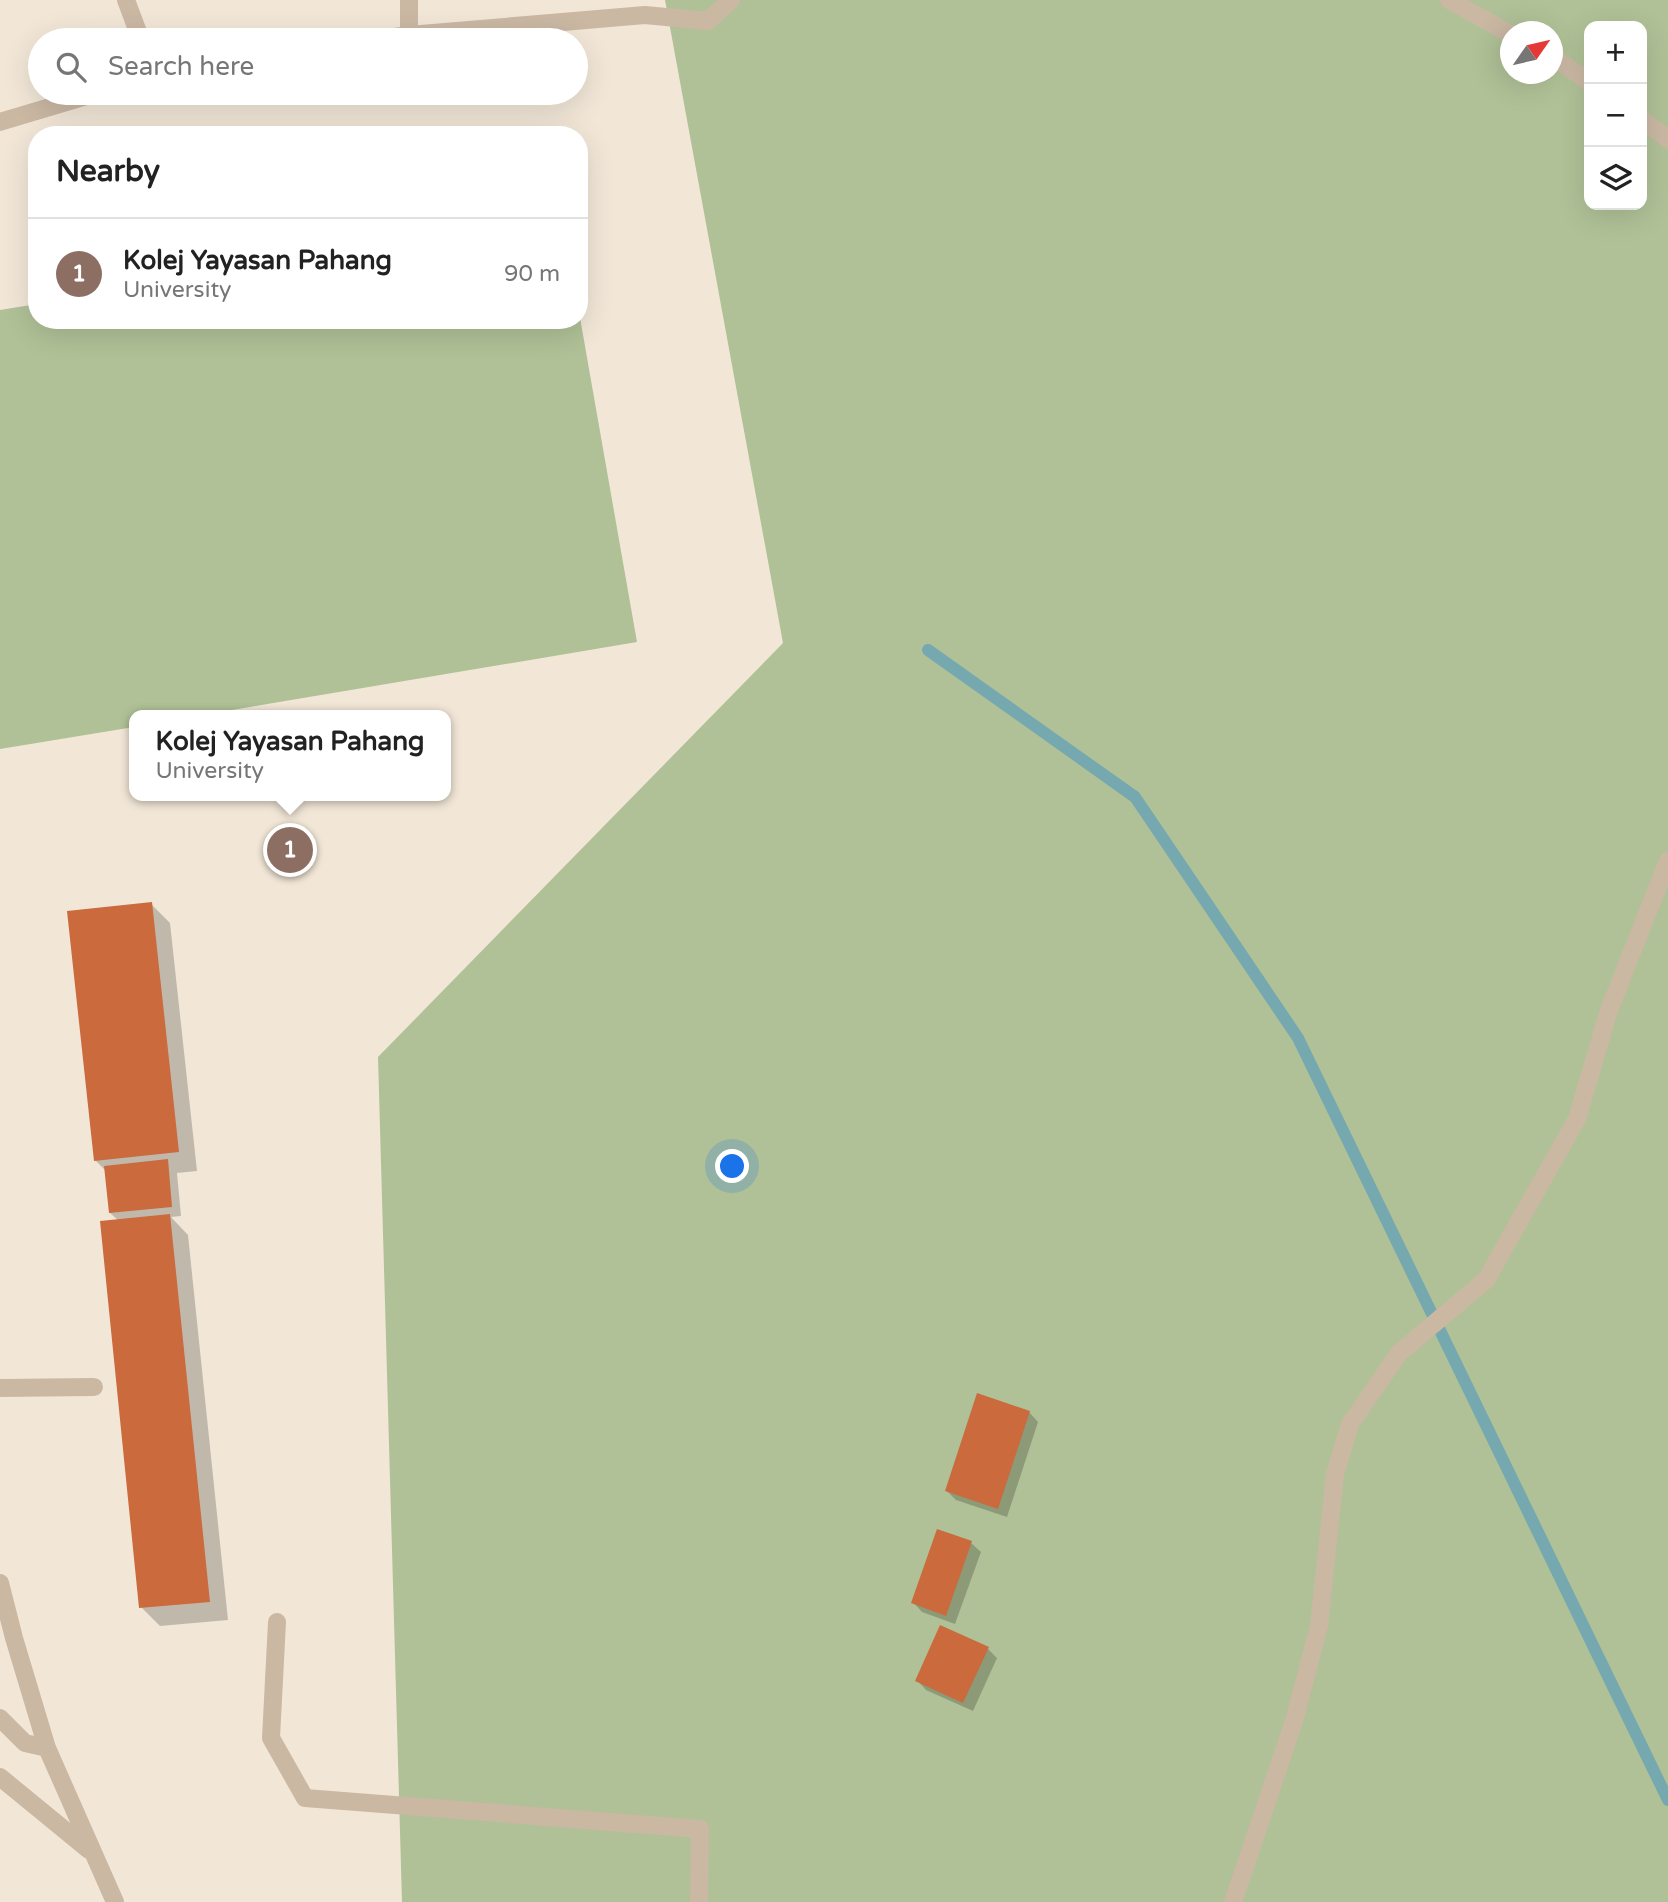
<!DOCTYPE html>
<meta charset="utf-8">
<style>
body{margin:0;font-family:"Varela Round",sans-serif;background:#f6f6f6;color:#222}
.controls{position:absolute;right:21px;top:21px;display:grid;overflow:hidden;border-radius:14px;box-shadow:0 7px 28px #0002}
.controls button{width:63px;height:63px;display:grid;place-items:center;padding:0;border:0;border-bottom:2px solid #e0e0e0;background:#fff;color:#222;font:35px sans-serif}
.compass{position:absolute;left:1500px;top:21px;width:63px;height:63px;border-radius:50%;background:#fff;box-shadow:0 7px 28px #0002;rotate:56deg}
.you{position:absolute;left:733px;top:1167px;width:24px;height:24px;margin:-18px;border:5px solid #fff;border-radius:50%;background:#1a73e8;box-shadow:0 0 0 10px #1a73e833}
.badge{display:grid;place-items:center;width:46px;height:46px;border-radius:50%;background:#1a4e57;color:#fff;font-size:23px;font-weight:700}
.pin{position:absolute;translate:-50% -50%;border:4px solid #fff;box-shadow:0 2px 7px #0006}
.popup{position:absolute;left:129px;top:710px;width:322px;height:91px;box-sizing:border-box;display:grid;place-content:center;border-radius:14px;background:#fff;filter:drop-shadow(0 2px 5px #0005);font-size:23px;white-space:nowrap;color:#767676}
.popup b{font-size:26px;color:#222}
.popup::after{content:'';position:absolute;left:50%;top:100%;margin-left:-14px;border:14px solid transparent;border-top-color:#fff}
.list{margin:0;padding:0;list-style:none}
h2{display:flex;justify-content:space-between;align-items:center;height:91px;margin:0;padding:0 28px;font-size:30px}
h2 small{font-size:23px;font-weight:400;color:#767676}
.list li{display:grid;grid-template-columns:46px 1fr auto;gap:21px;align-items:center;box-sizing:border-box;height:112px;padding:0 28px;border-top:2px solid #e0e0e0}
.list b{display:block;font-size:26px;white-space:nowrap}
.list p{margin:0;font-size:23px;white-space:nowrap;color:#767676}
.list em{font-size:23px;font-style:normal;color:#767676}
.icon{flex:none;width:38px;height:38px;fill:none;stroke:currentColor;stroke-width:2;stroke-linecap:round;stroke-linejoin:round}
.map{position:relative;flex:none;width:1668px;height:1902px;overflow:hidden}
.search{position:absolute;background:#fff;box-shadow:0 7px 28px #0002;left:28px;top:28px;width:560px;height:77px;display:flex;align-items:center;gap:18px;box-sizing:border-box;padding:0 24px;border-radius:38px;color:#767676;font-size:26px}
.panel{position:absolute;background:#fff;box-shadow:0 7px 28px #0002;left:28px;top:126px;width:560px;height:203px;border-radius:28px}
.map>svg:first-child{display:block}
.green{fill:#b0c197;fill-rule:evenodd}
.shadow{fill:#0003}
.lines{fill:none;stroke-linecap:round;stroke-linejoin:round}
.stream{stroke:#76a8af;stroke-width:12}
.building{fill:#ca6a3d}
.lane{stroke:#cab8a3;stroke-width:18}
.street{stroke:#cab8a3;stroke-width:18}
</style>
<div class="map">
<svg width="1668" height="1902" viewBox="0 0 1668 1902">
<rect width="100%" height="100%" fill="#f2e7d7"/>
<!-- green -->
<path class="green" d="M665,0H1668V1902H402L378,1057L783,643ZM1589,26H1642V205H1589ZM1510,32H1552V74H1510Z
M37,304V320H579V312L637,642L202,715H134V727L0,749V310Z"/>
<!-- shadow -->
<path class="shadow" d="M151,904L170,923L197,1171L177,1173L181,1216L171,1217L188,1235L228,1620L160,1626L141,1607L119,1221L110,1213L106,1171L96,1161Z
M1029,1412L1038,1422L1007,1517L956,1500L947,1491Z
M938,1531L971,1543L981,1552L955,1624L922,1612L913,1602Z
M988,1649L997,1658L973,1711L926,1690L917,1680Z"/>
<g class="lines">
<!-- stream -->
<path class="stream" d="M928,650L1135,797L1298,1038L1668,1800"/>
</g>
<!-- building -->
<path class="building" d="M152,902L179,1152L94,1161L67,911Z
M168,1159L172,1207L109,1213L104,1166Z
M170,1214L210,1602L139,1608L100,1221Z
M977,1393L1030,1411L998,1509L945,1491Z
M937,1529L972,1541L946,1616L911,1603Z
M940,1625L989,1647L963,1703L915,1681Z"/>
<g class="lines">
<!-- lane -->
<path class="lane" d="M126,0L141,40
M409,0V35
M1449,0L1510,34
M374,40L409,35L645,15L708,21L731,0
M1552,56L1589,82
M1642,120L1668,139
M0,122L97,93
M0,1388L94,1387
M0,1583L14,1638L47,1748L115,1902
M277,1622L271,1738L305,1798L700,1829L699,1902
M0,1718L25,1743L47,1748
M0,1777L89,1850"/>
<!-- street -->
<path class="street" d="M1233,1902L1294,1721L1319,1626L1335,1474L1350,1424L1399,1353L1486,1280L1577,1119L1609,1010L1668,861"/>
</g>
</svg>
<div class="controls">
<button>+</button>
<button>−</button>
<button><svg class="icon" aria-label="layers" viewBox="0 0 24 24"><path d="M12 4l9 5-9 5-9-5zM3 14l9 5 9-5"/></svg></button>
</div>
<svg class="compass" viewBox="-18 -18 36 36"><path d="M0-13l5 13h-10z" fill="#e53935"/><path d="M0 13l5-13h-10z" fill="#767676"/></svg>
<div class="you"></div>
<div class="pin badge" style="left:290px;top:850px;background:#8d6e63">1</div>
<div class="popup"><b>Kolej Yayasan Pahang</b>University</div>
<div class="search"><svg class="icon" aria-label="search" viewBox="0 0 24 24"><circle cx="10" cy="10" r="6"/><path d="M15 15l6 6"/></svg>Search here</div>
<section class="panel">
<h2>Nearby<small></small></h2>
<ul class="list">
<li><span class="badge" style="background:#8d6e63">1</span><div><b>Kolej Yayasan Pahang</b><p>University</p></div><em>90 m</em></li>
</ul>
</section>
</div>
